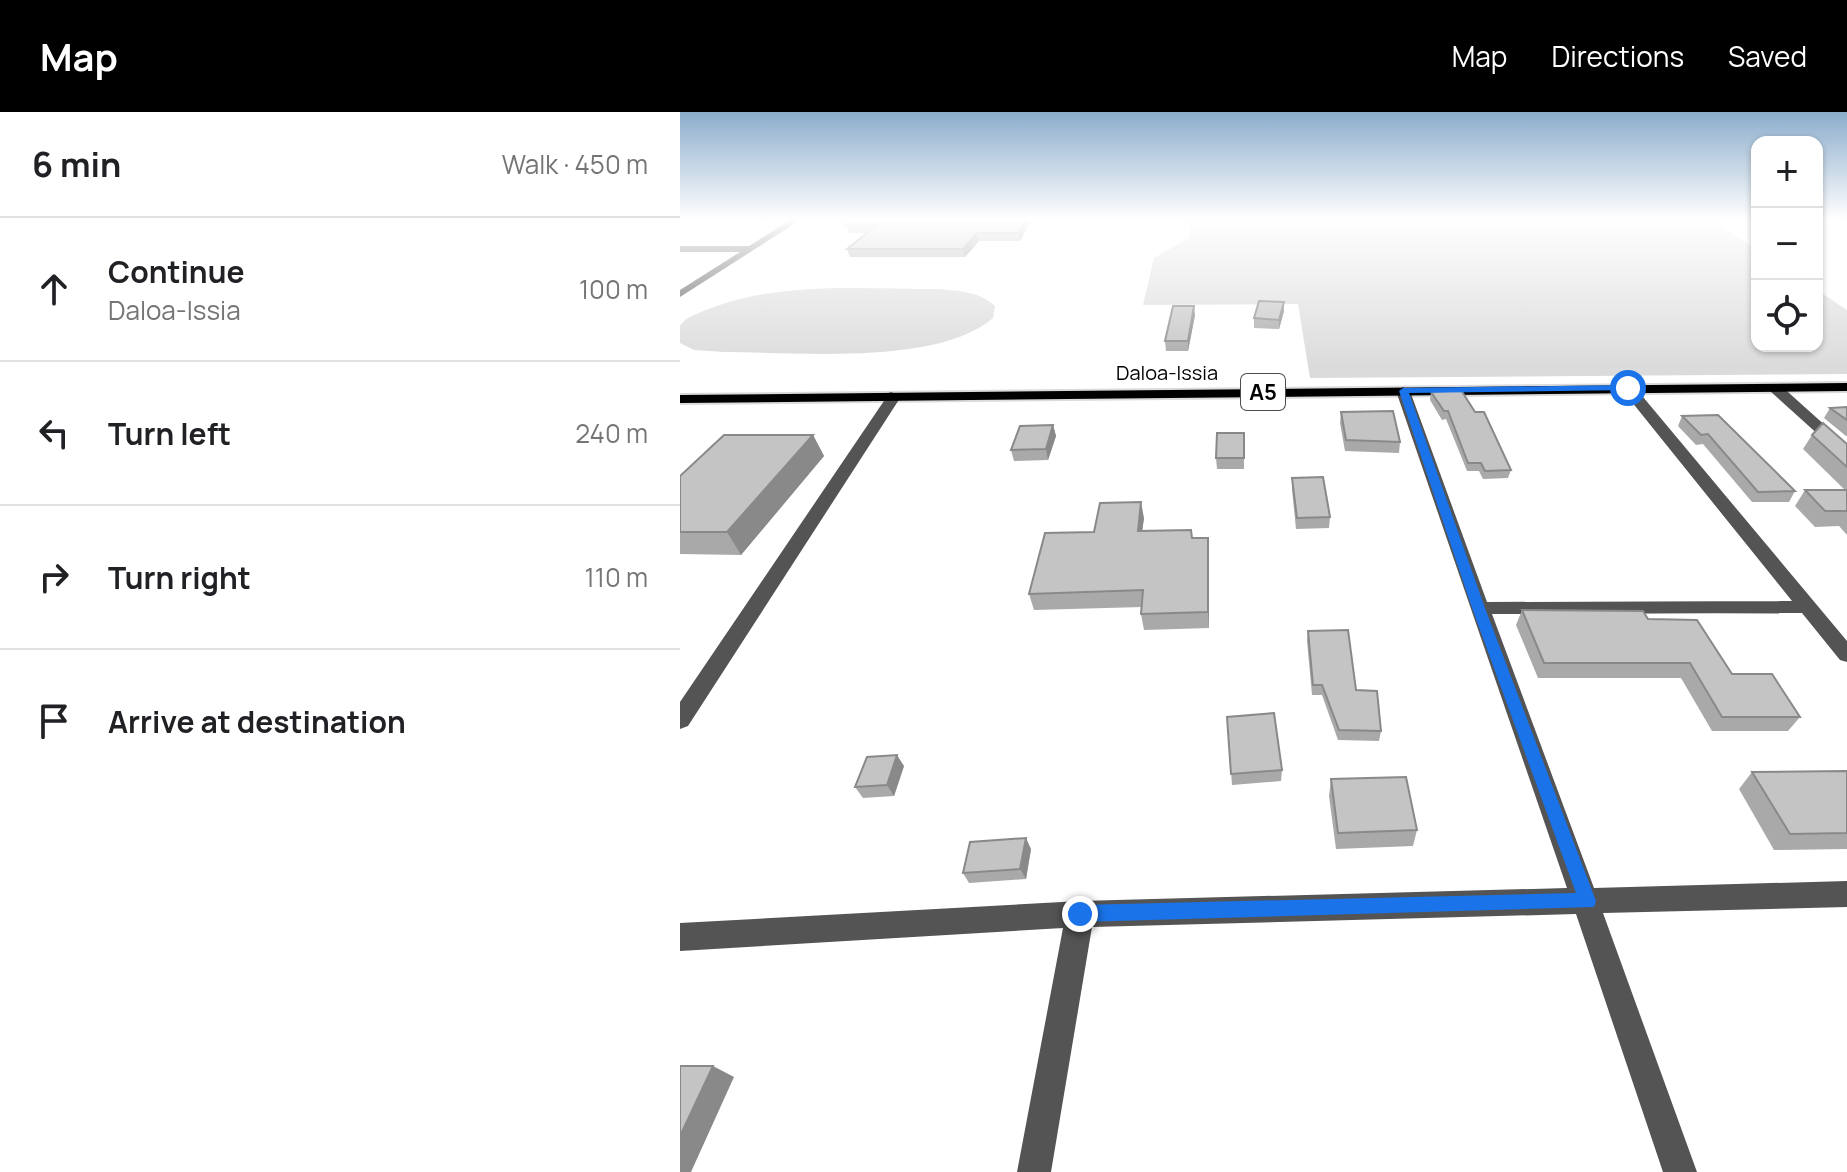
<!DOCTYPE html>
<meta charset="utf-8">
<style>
body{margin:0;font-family:Manrope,sans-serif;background:#f6f6f6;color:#202124}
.controls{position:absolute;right:24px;top:24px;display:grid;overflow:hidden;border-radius:16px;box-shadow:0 2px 6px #0004}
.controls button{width:72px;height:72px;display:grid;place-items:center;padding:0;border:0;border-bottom:2px solid #e0e0e0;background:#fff;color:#202124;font:40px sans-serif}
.stop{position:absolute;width:24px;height:24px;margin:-18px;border:6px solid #1a73e8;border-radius:50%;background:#fff}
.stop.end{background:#1a73e8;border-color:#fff;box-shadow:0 2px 8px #0008}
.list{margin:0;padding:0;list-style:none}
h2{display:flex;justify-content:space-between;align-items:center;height:104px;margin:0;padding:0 32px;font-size:34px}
h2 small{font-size:26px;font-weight:400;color:#757577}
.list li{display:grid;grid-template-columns:52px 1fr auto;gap:24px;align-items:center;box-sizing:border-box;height:144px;padding:0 32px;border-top:2px solid #e0e0e0}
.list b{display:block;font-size:30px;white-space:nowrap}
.list p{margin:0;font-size:26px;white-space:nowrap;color:#757577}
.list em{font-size:26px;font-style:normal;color:#757577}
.icon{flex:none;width:44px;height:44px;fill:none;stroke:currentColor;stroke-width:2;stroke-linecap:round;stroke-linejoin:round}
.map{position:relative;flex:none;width:1167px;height:1060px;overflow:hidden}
header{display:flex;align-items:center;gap:48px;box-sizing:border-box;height:112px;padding:0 40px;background:#000;color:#fff}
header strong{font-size:38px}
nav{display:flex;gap:44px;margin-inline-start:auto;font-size:28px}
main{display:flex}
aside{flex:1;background:#fff}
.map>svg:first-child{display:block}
.green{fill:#dbdbdb}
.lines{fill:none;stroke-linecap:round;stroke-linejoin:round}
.major-casing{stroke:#dbdbdb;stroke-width:4}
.minor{fill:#545454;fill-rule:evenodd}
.major{fill:#000;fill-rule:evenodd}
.wall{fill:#a9a9a9}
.shaded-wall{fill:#898989}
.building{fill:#c4c4c4;stroke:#898989;stroke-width:2}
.route{fill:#1a73e8}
.labels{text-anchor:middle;stroke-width:8;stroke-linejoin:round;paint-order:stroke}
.far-street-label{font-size:20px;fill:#000;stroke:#fff}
.shield{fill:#fff;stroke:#4c4c4c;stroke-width:2}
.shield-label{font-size:22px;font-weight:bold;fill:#000}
</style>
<header>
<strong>Map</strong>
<nav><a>Map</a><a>Directions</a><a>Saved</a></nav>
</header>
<main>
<aside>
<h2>6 min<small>Walk · 450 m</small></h2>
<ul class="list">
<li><svg class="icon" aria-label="ahead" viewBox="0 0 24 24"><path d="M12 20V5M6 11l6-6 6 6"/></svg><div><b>Continue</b><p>Daloa-Issia</p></div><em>100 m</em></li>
<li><svg class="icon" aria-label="left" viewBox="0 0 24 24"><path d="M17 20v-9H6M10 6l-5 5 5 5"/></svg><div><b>Turn left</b></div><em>240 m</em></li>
<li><svg class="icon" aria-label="right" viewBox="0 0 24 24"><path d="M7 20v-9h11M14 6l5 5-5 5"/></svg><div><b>Turn right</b></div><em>110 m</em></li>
<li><svg class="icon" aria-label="arrive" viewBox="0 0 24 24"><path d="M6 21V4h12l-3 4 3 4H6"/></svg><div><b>Arrive at destination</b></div></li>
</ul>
</aside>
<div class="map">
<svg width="1167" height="1060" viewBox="0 0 1167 1060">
<rect width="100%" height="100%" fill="#fff"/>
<!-- green -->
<path class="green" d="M510,107H1031L1077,138V234H1137V178L1167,198V262L630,266L618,192L463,193L474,146L509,126Z
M258,177C280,179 298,179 315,194L313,206C257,254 117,240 44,240L14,238L0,231V213L6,207C84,167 174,177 258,177Z"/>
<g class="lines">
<defs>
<path id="major" d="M1167,271V279L0,291V283Z"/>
</defs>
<!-- major casing -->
<use href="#major" class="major-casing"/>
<!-- minor -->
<path class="minor" d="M112,107H122L0,185V178L60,140H0V134H69Z
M948,272L953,273L1167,529V550L1160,548L1122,501L812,502L914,776L1167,769V795L923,801L1017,1060H983L896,802L412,815L371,1060H337L383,816L0,839V811L400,789L887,776L716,279L723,275L730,279L807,490L1112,489L943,279L942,276Z
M1089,272H1099L1167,333V345L1162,344L1089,278Z
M210,280L222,283L8,614L0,617V590Z"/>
<!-- major -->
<use href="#major" class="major"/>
</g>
<!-- wall -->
<path class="wall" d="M352,107L340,129H299L285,145H170L167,137L187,121H169L166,113Z
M604,199L599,217L574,216V206Z
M515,203L508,239H486L485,229Z
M751,280L831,358L828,366L803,367L799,359H787L766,307L762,308L750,288Z
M1167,295V324H1166L1144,306L1150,296Z
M661,300L720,330L719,341L665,339L660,311Z
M1002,304L1115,379L1109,390H1072L1023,332L1016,333L998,314Z
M373,313L376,324L368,348L334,349L331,338Z
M564,321V357H537L536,346Z
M133,323L144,344L61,443L0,442V364Z
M1132,323L1167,332V423L1159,414L1135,415L1115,394L1125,378H1165L1123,337Z
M612,366L650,405L649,416L616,417L612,377Z
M464,406L462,419L512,426L529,442V516L464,518L461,502L462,495L354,498L349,482L414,420Z
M842,498L968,507L1120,605L1108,619H1032L1001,566H858L836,513Z
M628,519L676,578L701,619L699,629L658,628L642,583H632L627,529Z
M547,605L602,658L601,669L552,673Z
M224,654L214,684L183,686L175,675Z
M1167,659V737L1094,738L1059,677L1072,660Z
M651,667L737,718L733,734L656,737L649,684Z
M351,737L346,767L289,771L283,761Z"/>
<!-- shaded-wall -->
<path class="shaded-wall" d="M346,107H352L340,129L338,121Z
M297,121L299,129L285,145L283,137Z
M604,190V199L599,217V208Z
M514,194L515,203L508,239V229Z
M373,313L376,324L368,348L366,337Z
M133,323L144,344L61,443L47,420Z
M461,390L464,406L460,435L458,419Z
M528,426L529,442V516L528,500Z
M217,643L224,654L214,684L207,673Z
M346,726L351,737L346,767L340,757Z
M33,954L54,965L11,1060H0V1024Z"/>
<!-- building -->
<path class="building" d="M174,107H346L338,121H297L283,137H167L197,113H166Z
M579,189L604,190L599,208L574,206Z
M493,194H514L508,229H485Z
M781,278L795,300H804L831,358L805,359L801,351H788L768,299H764L751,280Z
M1167,295V308L1150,296Z
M713,299L720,330L666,328L661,300Z
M1038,303L1115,379L1078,380L1028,322L1021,323L1002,304Z
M1143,311L1167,332V355L1132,323Z
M373,313L366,337L331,338L340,314Z
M537,321H564V346H536Z
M44,323H133L47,420H0V364Z
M643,365L650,405L617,406L612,366Z
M1125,378H1167V399H1145Z
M461,390L458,419L511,418L512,426H528V500L461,502L463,478L349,482L365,421L414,420L420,391Z
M842,498L963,499L968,507L1017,508L1052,562H1092L1120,605H1042L1010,551H864Z
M668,518L676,578L697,579L701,619L659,618L642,573H633L628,519Z
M594,601L602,658L551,662L547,605Z
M217,643L207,673L175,675L187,645Z
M1167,659V721L1110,722L1072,660Z
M726,665L737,718L658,721L651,667Z
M346,726L340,757L283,761L290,730Z
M0,954H33L0,1024Z"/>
<!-- sky -->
<linearGradient id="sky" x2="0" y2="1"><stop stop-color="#8cadcc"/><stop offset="0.42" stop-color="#fff"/><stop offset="1" stop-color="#fff" stop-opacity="0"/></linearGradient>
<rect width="1167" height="255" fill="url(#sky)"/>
<!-- route -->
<path class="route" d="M948,273L951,278L729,281L805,496L916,789L914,795L400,810L394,808L391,802L394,795L400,793L896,781L792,496L719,279L723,276Z"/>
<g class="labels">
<!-- far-street labels -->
<g class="far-street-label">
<text x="487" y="268">Daloa-Issia</text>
</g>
<!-- shield labels -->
<rect class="shield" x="561" y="262" width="44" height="36" rx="6"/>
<g class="shield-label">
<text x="583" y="288">A5</text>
</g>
</g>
</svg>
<div class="controls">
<button>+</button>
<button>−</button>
<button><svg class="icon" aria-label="locate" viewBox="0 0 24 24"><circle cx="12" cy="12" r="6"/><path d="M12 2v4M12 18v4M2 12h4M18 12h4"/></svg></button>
</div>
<div class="stop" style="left:948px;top:276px"></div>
<div class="stop end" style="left:400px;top:802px"></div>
</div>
</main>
